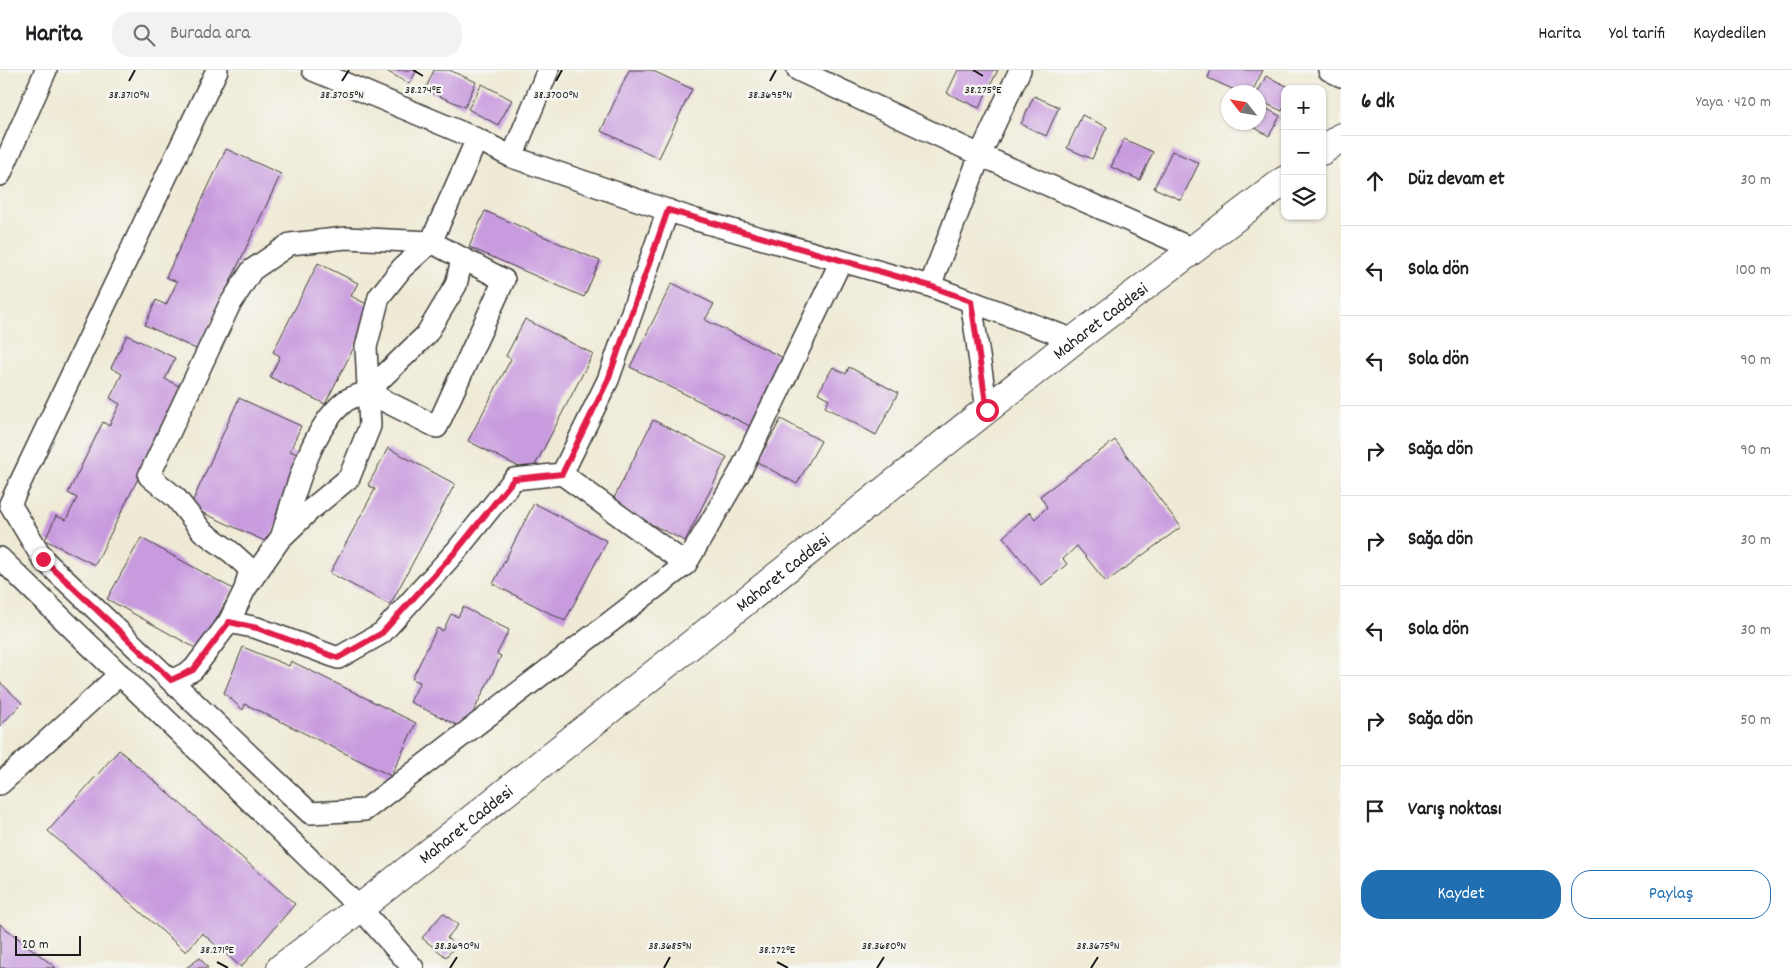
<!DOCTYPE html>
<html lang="tr">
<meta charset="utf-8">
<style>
body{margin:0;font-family:Dekko,sans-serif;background:#f2f2f2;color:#202124}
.controls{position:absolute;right:15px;top:15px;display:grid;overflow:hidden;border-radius:10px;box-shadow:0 1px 4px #0004}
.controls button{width:45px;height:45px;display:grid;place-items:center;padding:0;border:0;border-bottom:1px solid #e0e0e0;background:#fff;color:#202124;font:25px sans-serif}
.compass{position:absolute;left:1221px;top:15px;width:45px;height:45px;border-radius:50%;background:#fff;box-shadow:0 1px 4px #0004;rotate:301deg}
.scale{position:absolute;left:15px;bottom:12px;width:66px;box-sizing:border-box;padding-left:5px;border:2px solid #1c1c1c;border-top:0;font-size:14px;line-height:18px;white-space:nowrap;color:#1c1c1c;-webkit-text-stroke:4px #f6f6f2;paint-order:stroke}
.stop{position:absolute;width:15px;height:15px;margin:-11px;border:4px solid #e11d48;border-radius:50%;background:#fff}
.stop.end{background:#e11d48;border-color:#fff;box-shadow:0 1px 5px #0008}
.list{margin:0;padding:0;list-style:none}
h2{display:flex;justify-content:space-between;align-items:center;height:65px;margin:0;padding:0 20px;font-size:21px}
h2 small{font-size:16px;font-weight:400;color:#757577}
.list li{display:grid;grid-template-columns:32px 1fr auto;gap:15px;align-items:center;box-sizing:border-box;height:90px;padding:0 20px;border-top:1px solid #e0e0e0}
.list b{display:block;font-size:19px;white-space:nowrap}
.list em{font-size:16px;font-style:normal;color:#757577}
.actions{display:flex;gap:10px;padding:15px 20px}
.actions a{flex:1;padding:11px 0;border:1px solid #1f6fb2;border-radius:20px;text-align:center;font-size:18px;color:#1f6fb2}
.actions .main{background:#1f6fb2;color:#fff}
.icon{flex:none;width:28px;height:28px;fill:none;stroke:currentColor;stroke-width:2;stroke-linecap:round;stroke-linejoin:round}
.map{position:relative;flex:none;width:1341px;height:898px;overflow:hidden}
header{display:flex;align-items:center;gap:30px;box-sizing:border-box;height:70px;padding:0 25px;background:#fff;border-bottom:1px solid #e0e0e0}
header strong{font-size:24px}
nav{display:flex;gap:28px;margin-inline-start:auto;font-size:18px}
.search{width:350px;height:45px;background:#f2f2f2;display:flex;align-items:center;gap:12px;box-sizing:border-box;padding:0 18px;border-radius:20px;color:#757577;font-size:19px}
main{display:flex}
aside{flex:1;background:#fff}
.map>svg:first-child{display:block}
.building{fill:#c89ade}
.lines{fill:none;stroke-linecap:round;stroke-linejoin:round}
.minor-casing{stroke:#3c3b38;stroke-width:24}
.tertiary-casing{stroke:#3c3b38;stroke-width:30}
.minor{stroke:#fff;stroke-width:21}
.tertiary{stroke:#fff;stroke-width:28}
.route{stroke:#e11d48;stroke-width:6}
.ticks{fill:none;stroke:#1c1c1c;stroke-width:2}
.labels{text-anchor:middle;stroke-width:5;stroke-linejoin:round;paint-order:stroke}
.street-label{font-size:18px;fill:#1c1c1c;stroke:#f6f6f2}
.ticks-label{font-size:12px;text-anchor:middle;fill:#1c1c1c;stroke:#f6f6f2;stroke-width:5;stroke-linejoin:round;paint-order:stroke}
</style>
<header>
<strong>Harita</strong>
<div class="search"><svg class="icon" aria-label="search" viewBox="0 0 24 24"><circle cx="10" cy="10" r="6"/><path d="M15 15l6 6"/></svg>Burada ara</div>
<nav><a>Harita</a><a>Yol tarifi</a><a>Kaydedilen</a></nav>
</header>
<main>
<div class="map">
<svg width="1341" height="898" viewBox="0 0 1341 898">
<rect width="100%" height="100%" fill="#f6f6f2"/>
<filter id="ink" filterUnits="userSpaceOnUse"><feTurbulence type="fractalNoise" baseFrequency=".02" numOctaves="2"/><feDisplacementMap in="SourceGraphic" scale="10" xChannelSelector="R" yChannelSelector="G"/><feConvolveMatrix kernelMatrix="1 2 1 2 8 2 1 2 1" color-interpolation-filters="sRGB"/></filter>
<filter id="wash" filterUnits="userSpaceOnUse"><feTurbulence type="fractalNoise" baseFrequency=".0096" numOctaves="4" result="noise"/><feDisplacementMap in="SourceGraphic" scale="20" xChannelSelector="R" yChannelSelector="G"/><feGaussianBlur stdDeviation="1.12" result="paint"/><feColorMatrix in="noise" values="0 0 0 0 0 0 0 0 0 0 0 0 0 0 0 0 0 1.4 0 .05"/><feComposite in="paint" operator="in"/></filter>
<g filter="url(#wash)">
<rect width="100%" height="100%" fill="#efead5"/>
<g id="blocks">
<!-- building -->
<path class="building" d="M385,0H417L409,14Z
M434,0H449L476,12L465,37L425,20Z
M629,0H651L692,19L659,88L601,61Z
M958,0H998L979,38L947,23Z
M1211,0H1263L1252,22H1239L1208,8Z
M1266,6L1293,19H1285V35L1282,41L1258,30V22Z
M482,14L512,30L498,55L468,39Z
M1034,26L1059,37L1046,66L1021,54Z
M1258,34L1280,46L1269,66L1245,52H1258Z
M1082,45L1107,57L1092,89L1067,78Z
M1124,69L1153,82L1140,110L1111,97Z
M226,79L281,104L198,280L145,255L156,230L166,235L177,212L166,207Z
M1172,81L1199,93L1181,130L1154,118Z
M485,141L600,191L584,227L469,177Z
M318,193L358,213L351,226L374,238L325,334L270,307L280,286L273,282Z
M672,213L714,234L705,250L788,290L754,358L630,297Z
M525,249L593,284L531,403L468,371L511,289L506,286Z
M127,265L175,288L165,309L183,318L95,495L45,470L56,446L66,450L77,428L68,423L103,352L109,356L120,334L110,328L122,304L111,298Z
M833,297L846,304L849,297L898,323L876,365L825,337L829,329L818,323Z
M239,328L301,356L290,381L307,388L269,473L190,437Z
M781,349L821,371L797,414L757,392Z
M653,350L727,387L685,471L611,434Z
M1115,370L1181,457L1106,512L1077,476L1063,489L1067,494L1042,515L1003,467L1030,442L1035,449L1047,437L1040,426Z
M388,378L455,414L390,535L330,503L375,419L368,415Z
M534,433L607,471L565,551L493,514Z
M141,468L233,519L199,580L107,529Z
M463,537L509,560L497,584L501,586L465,659L410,632L420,612L412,609L437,558L443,561L451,544L458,547Z
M243,577L289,596L291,591L416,653L391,706L245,634L243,640L224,623Z
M0,612L22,633L0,656Z
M119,680L295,834L241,897L202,863L186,882L48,761Z
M443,843L458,855L447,868L456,876L446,887L422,868Z
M0,854L56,898H0Z
M200,888L208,898H186Z"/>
</g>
</g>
<g filter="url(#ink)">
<use href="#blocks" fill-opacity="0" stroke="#3c3b38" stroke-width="1"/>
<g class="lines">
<defs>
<path id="minor" d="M217,0L10,434L43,489L310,743L365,740L686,494L740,402L841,191
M313,0L477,69L512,87L693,149L930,216L1074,270
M798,0L980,85L1193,179
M1329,0L1341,6
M512,87L548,0
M0,105L46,0
M930,216L980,85L1020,0
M971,231L987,340
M562,404L686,494
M282,465C295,424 309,362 343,333C349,327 360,325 367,322
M0,488L360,838L413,898
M245,519L280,469L309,441L349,408L370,356L366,277L379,227L402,198L431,172L504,210L437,357L367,322L426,265L456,215L462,189
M229,552L257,558L338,588L382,563L457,480L514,409L562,404L608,310L668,140
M171,611L193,600L229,552L245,519L250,499L231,482L202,461L176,428L149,406L229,236L252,200L290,174L346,168L431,172L477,69
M0,714L120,604"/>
<g id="tertiary">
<path d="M1322,81L1341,67"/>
<path id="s1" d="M281,898L360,838L1074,270L1285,110"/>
</g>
</defs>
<!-- minor casing -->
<use href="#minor" class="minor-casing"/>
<!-- tertiary casing -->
<use href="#tertiary" class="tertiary-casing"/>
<!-- minor -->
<use href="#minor" class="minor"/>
<!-- tertiary -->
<use href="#tertiary" class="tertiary"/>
</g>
</g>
<g class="lines" filter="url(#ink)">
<!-- route -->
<path class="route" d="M43,489L171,610L193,600L229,552L257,558L338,588L382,563L457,480L514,409L562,404L608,310L668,140L930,216L971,231L987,340"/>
</g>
<!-- ticks -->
<path class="ticks" d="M413,0L423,6M973,0L983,6M129,11L135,0M342,11L349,0M556,11L562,0M770,11L776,0M217,892L228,898M777,892L788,898M450,898L457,887M664,898L670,887M877,898L884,887M1091,898L1098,887"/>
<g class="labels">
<!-- street labels -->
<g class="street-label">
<text dy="6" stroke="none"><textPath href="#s1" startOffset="1044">Maharet Caddesi</textPath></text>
<text dy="6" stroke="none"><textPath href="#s1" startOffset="639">Maharet Caddesi</textPath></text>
<text dy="6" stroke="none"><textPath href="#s1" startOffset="234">Maharet Caddesi</textPath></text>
</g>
</g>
<g class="ticks-label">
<text x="423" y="23">38.274°E</text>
<text x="983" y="23">38.275°E</text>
<text x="129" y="28">38.3710°N</text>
<text x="342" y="28">38.3705°N</text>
<text x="556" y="28">38.3700°N</text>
<text x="770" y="28">38.3695°N</text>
<text x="457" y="879">38.3690°N</text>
<text x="670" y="879">38.3685°N</text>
<text x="884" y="879">38.3680°N</text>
<text x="1098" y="879">38.3675°N</text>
<text x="217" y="883">38.271°E</text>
<text x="777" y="883">38.272°E</text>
</g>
</svg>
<div class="controls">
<button>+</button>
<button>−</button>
<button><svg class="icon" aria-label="layers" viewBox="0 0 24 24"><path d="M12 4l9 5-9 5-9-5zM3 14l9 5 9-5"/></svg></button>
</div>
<svg class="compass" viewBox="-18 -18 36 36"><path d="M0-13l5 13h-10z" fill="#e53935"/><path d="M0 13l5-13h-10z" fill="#757577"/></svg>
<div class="scale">20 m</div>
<div class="stop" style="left:987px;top:340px"></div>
<div class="stop end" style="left:43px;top:489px"></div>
</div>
<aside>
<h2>6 dk<small>Yaya · 420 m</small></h2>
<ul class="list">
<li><svg class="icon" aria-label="ahead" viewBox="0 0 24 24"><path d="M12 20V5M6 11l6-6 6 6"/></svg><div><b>Düz devam et</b></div><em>30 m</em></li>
<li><svg class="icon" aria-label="left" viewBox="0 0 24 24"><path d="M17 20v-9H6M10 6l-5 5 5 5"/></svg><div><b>Sola dön</b></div><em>100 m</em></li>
<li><svg class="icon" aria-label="left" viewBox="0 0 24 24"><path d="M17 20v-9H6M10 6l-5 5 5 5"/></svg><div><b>Sola dön</b></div><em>90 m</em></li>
<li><svg class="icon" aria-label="right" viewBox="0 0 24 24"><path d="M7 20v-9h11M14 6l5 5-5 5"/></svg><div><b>Sağa dön</b></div><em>90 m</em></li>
<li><svg class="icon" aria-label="right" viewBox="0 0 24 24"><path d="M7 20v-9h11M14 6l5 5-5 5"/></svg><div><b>Sağa dön</b></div><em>30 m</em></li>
<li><svg class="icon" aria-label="left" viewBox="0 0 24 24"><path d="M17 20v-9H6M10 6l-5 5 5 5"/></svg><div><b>Sola dön</b></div><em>30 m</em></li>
<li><svg class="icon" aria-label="right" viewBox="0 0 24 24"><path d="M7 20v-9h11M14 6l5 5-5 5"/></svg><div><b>Sağa dön</b></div><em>50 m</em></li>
<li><svg class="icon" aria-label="arrive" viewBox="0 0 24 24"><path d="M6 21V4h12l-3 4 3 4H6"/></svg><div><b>Varış noktası</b></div></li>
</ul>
<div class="actions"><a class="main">Kaydet</a><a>Paylaş</a></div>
</aside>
</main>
